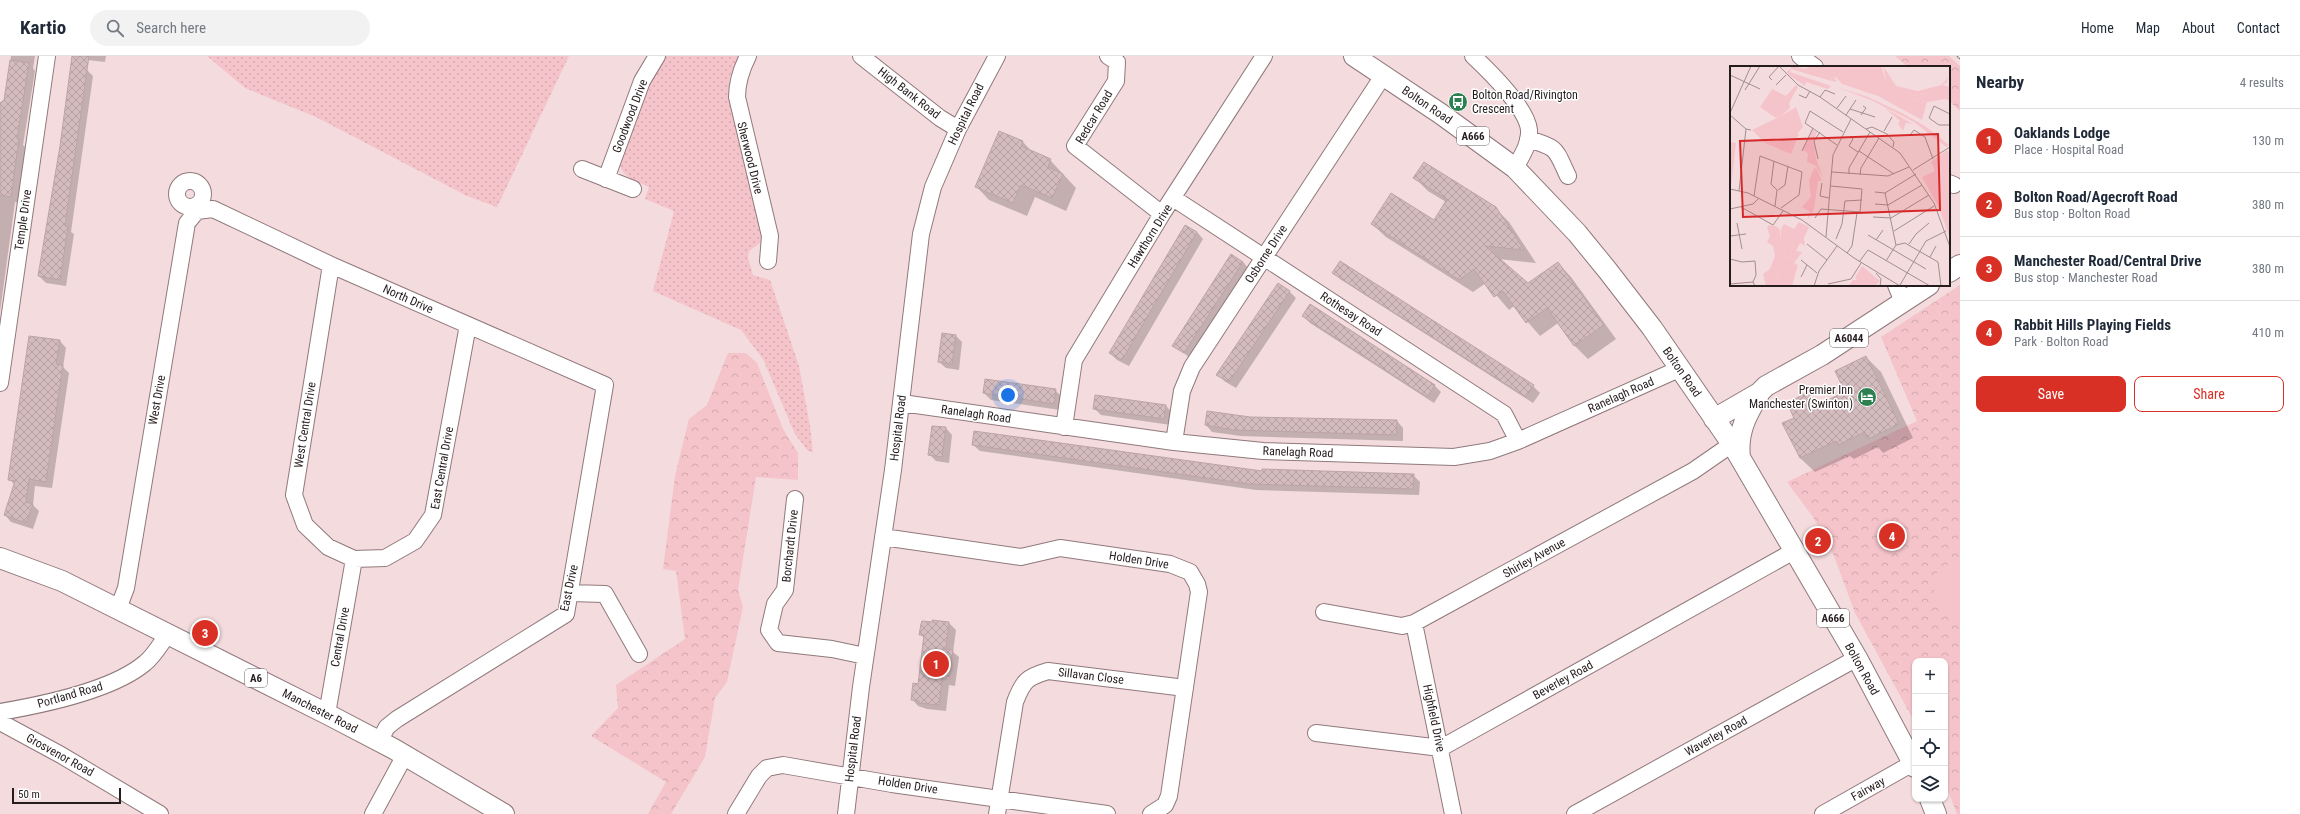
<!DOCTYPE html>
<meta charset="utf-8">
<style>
body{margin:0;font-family:"Roboto Condensed",sans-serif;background:#f2f2f3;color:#1f2937}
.controls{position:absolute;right:12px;bottom:12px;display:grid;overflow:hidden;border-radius:8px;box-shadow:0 1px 3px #0004}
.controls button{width:36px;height:36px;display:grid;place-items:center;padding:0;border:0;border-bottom:1px solid #e0e1e3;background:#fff;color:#1f2937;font:20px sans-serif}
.scale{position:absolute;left:12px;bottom:10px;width:109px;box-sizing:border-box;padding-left:4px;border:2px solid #251c1d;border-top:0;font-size:11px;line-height:14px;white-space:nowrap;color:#251c1d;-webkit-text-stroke:3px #fff;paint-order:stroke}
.you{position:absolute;left:1008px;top:339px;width:14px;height:14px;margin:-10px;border:3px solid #fff;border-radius:50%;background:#1a73e8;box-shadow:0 0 0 6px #1a73e833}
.badge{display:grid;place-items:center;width:26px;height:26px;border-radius:50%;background:#d93025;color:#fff;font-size:13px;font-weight:700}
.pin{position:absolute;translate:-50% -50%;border:2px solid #fff;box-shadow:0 1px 4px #0006}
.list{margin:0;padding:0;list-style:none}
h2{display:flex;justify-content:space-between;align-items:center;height:52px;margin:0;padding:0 16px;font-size:17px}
h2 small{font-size:13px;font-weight:400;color:#747a83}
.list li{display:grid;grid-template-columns:26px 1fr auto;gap:12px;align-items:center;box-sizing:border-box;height:64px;padding:0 16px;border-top:1px solid #e0e1e3}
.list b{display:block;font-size:15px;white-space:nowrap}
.list p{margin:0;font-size:13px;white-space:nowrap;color:#747a83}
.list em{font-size:13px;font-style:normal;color:#747a83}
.actions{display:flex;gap:8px;padding:12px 16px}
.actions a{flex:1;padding:9px 0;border:1px solid #d93025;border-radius:8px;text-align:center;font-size:14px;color:#d93025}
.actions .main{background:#d93025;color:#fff}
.icon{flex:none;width:22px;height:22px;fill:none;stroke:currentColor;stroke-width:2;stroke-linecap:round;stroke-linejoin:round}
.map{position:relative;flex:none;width:1960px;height:758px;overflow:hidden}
header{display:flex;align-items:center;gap:24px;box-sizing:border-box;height:56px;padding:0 20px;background:#fff;border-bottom:1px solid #e0e1e3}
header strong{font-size:19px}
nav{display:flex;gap:22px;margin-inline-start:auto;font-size:14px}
.search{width:280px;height:36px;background:#f2f2f3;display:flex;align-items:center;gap:10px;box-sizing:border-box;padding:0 14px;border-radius:22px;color:#747a83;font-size:15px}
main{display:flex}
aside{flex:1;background:#fff}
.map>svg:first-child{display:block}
.grass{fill:url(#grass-dots)}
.forest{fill:url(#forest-crowns)}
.pitch{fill:#f5c4ca}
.shadow{fill:#0003}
.building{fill:url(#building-cross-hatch);stroke:#bca4a7}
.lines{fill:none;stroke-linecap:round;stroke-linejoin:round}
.minor-casing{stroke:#90797c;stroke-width:18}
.major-casing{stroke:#90797c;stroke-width:22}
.minor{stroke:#fff;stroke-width:16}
.major{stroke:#fff;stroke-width:20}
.rail-casing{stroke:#907f80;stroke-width:4.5}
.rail{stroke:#fff;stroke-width:3;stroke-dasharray:9;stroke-linecap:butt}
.labels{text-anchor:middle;stroke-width:3;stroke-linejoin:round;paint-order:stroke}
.shield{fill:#fff;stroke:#666061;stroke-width:1}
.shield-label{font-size:11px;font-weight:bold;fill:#251c1d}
.street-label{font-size:12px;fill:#251c1d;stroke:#fff}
.poi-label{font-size:12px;fill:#251c1d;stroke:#fff;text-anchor:start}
.inset-road{fill:none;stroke:#a18f90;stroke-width:1}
.view{fill:#d62828;fill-opacity:0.15;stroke:#d62828;stroke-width:2}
.inset-edge{fill:none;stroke:#251c1d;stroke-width:2}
</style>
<header>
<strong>Kartio</strong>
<div class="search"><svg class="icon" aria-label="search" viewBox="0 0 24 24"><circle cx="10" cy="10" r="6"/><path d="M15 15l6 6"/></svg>Search here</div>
<nav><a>Home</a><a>Map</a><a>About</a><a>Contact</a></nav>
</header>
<main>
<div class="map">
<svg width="1960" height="758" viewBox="0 0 1960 758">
<defs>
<pattern id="grass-dots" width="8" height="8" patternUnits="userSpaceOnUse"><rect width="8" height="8" fill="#f5c4ca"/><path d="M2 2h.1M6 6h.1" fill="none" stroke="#d2a8ad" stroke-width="1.8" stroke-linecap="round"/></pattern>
<pattern id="forest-crowns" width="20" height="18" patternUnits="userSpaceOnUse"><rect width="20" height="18" fill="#f5c4ca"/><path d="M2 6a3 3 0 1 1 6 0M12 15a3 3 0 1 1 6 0" fill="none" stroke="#d2a8ad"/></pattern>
<pattern id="building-cross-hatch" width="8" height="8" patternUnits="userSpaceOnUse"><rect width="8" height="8" fill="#d4bbbe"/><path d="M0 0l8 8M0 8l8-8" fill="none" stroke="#b6a0a3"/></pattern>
</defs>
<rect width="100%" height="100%" fill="#f4dbdd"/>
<!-- grass -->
<path class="grass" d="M207,0H569L497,151L467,140L316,61L245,32Z
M666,0H741L730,20L728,40L764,184L749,195L748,202L753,219L770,224L799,310L810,370L813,397L807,394L795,378L763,303L741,274L653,235L674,155L645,143L649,131C636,125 623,122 619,107L647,31Z"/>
<!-- forest -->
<path class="forest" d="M1895,0H1949L1960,10V55L1949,45V11H1908Z
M1960,229V758H1957L1945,727V605H1915V667L1855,557L1834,500L1813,461L1787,426L1917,365L1881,281Z
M728,297H746L757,307L783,373L798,397V424L756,421L738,534L743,551L727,626L715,642L705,701L671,758H648L666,726L591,680L618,652L616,629L685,583L676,515L663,513L675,420L689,363L707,349Z"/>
<!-- pitch -->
<path class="pitch" d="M1960,500V571L1927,524Z"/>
<!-- shadow -->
<path class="shadow" d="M11,0H35L33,12L35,15L23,89L25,91L18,147L15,146L0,256V48L5,44Z
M85,0H106L105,6L88,4Z
M86,13L93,20L71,176L74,178L66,230L46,227L39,220Z
M1023,86L1033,97L1050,104L1076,132L1066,155L1035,141L1027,160L989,144L976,130Z
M1415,122L1495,152L1509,166L1536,207L1498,203L1528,229L1558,207L1571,221L1616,283L1588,303L1575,290L1558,267L1540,280L1514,250L1509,254L1486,227L1473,236L1386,181L1372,168L1434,165L1446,146L1428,135Z
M1197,176L1203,183L1129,310L1117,304L1110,297Z
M1243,206L1249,213L1191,303L1174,289Z
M1334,217L1533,330L1540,337L1533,347L1340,223Z
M1289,235L1296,242L1236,332L1224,325L1218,318Z
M1303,260L1434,329L1441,336L1434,347L1310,267Z
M956,280L962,286L959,314L946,312L939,306Z
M60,285L66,292L63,311L69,317L52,432L35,430L33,449L39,455L33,473L11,466L5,459L15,429L10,424Z
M1866,301L1881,316L1913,382L1883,397L1878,391L1854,403L1850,400L1815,416L1800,402L1784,368L1795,362L1808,337L1820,349L1846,336Z
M1055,334L1062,341L1060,354L991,344L984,337Z
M1166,350L1172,356L1171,369L1101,359L1094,352Z
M1397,365L1403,372V385L1241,380L1212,376L1206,369Z
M946,372L952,379L949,407L936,405L929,398Z
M973,389L1263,416L1413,419L1420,426L1419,439L1256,434L980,395Z
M923,566L949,567L956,574L953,596L959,601L955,630L949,629L946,655L927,653L918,650L912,643L919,629L924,582L920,578Z"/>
<!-- building -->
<path class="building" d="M72,0H89L65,170L68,171L60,224L38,220L60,90Z
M10,4L29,7L17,83H19L11,141L0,139V47L4,44Z
M999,75L1023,85L1021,90L1051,103L1048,111L1063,118L1052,142L1021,129L1013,147L975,131Z
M1424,106L1496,151L1524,194L1485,190L1528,227L1558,206L1604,269L1574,290L1547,252L1526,267L1503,235L1494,241L1474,213L1459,224L1371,168L1391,137L1434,164L1447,143L1413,122Z
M1185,169L1197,176L1122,304L1109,297Z
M1231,198L1243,206L1184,297L1172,290Z
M1340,205L1534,329L1526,341L1332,217Z
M1278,227L1290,235L1229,326L1216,319Z
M1310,248L1435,329L1427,341L1302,260Z
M942,277L956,279L952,308L938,306Z
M29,280L60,284L56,308L63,309L46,426L29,423L26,446L33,448L26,467L4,459L15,425L8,424Z
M1866,300L1899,368L1868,383L1865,376L1838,389L1836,385L1800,402L1782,367L1794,362L1787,347L1808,336L1815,350L1845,336L1835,315Z
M985,323L1056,333L1054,348L983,337Z
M1095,339L1166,349L1164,363L1093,353Z
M1207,355L1250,361L1397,364L1396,379L1234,374L1205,369Z
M932,370L946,371L942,401L928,399Z
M974,375L1262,415V413L1414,418L1413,433L1249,428L972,389Z
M932,564L949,566L946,593L953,594L949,623H942L939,649L919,647V645L911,644L913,627L918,628L924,579H919L921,568L922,565L933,566Z"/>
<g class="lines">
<defs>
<path id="minor" d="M748,0C741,14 737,26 737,41L770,180L768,205
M861,0L940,62L958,73
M1108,0L1117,6L1116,25L1075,90L1162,158
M1473,0C1489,15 1527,52 1529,74C1530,88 1521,101 1515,112
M1800,0L1815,11
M1528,83C1559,92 1555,93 1568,120
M582,113L633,133
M606,123L642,25L657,0
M177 138a13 13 0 1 1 26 0a13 13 0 1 1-26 0Z
M1949,127L1954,129
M1173,142L1504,358L1518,385
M331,209L294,439L305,469L328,491L354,503L385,502L415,485L433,459L468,269
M1896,229L1903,246
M0,327L47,0
M902,347L1174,386L1263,395L1454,401L1490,395L1518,385L1679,313
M1064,371L1074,304L1162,158L1264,0
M1174,386L1182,335L1192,311L1383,20
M795,443L785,534L775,548L769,574L778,587L832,593L865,600
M883,481L1021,501L1060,492L1170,508L1190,516L1197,528L1199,536L1169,740L1165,749L1151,758
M570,537L605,538L639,598
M118,553L126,532L187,167L197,155L213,153L331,209L605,329L566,558L397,663L387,671L379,685
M1324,556L1402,570L1414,567L1693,415L1732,388
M1414,567L1453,758
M0,656C41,649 113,634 145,607C154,600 161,587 168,578
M327,658L354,503
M0,666L61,699L160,758
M1316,677L1441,692L1794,495
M373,758L405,699
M736,758L759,720L767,712L783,709L892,728L1107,758
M846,758L861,631L893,414L921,178L933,131L958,73L997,0
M997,758L1015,646C1023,625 1027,621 1048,615L1185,632
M1575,758L1857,602
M1823,758L1913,707"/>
<path id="major" d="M1354,0L1441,58L1515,112L1577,177L1608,215L1652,272L1732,388L1857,602L1915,711
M1949,216L1960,209
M1714,363L1759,337L1766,330L1822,299L1929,229
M1740,401C1737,376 1747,358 1759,338
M0,502L62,525L327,658L394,693L504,758
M1930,743L1936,758"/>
</defs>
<!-- minor casing -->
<use href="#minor" class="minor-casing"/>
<!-- major casing -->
<use href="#major" class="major-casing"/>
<!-- minor -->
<use href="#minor" class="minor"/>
<!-- major -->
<use href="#major" class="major"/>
<defs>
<path id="rail" d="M1959,0L1960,1"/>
</defs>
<!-- rail casing -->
<use href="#rail" class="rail-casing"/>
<!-- rail -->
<use href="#rail" class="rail"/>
</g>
<!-- icons -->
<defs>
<symbol id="bus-disc" viewBox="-11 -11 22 22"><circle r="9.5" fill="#2f8051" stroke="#fff"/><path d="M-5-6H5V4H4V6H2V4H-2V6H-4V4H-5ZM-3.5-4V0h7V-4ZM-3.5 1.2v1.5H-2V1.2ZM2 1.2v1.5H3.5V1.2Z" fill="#fff"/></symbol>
<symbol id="hotel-disc" viewBox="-11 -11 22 22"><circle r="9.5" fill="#2f8051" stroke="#fff"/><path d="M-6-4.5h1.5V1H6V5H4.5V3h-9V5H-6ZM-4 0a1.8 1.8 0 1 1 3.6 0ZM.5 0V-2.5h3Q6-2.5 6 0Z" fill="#fff"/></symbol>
</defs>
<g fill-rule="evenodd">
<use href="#bus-disc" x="1447" y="35" width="22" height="22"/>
<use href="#hotel-disc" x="1856" y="330" width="22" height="22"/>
</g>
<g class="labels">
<!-- shield labels -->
<g class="shield">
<rect x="1457" y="71" width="32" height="18" rx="3"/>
<rect x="1830" y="273" width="38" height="18" rx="3"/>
<rect x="1817" y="553" width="32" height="18" rx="3"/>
<rect x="245" y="613" width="22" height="18" rx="3"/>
</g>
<g class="shield-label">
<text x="1473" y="84">A666</text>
<text x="1849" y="286">A6044</text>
<text x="1833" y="566">A666</text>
<text x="256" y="626">A6</text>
</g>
<!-- street labels -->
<g class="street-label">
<text transform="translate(909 37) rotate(38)" y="4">High Bank Road</text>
<text transform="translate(1427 49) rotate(34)" y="4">Bolton Road</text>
<text transform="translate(966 58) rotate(-64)" y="4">Hospital Road</text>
<text transform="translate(630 60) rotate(-69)" y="4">Goodwood Drive</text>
<text transform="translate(1094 61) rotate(-59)" y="4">Redcar Road</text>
<text transform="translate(750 102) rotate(76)" y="4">Sherwood Drive</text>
<text transform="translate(23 164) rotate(-82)" y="4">Temple Drive</text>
<text transform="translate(1150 180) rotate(-58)" y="4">Hawthorn Drive</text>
<text transform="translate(1266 198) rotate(-57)" y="4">Osborne Drive</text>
<text transform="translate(408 243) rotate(24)" y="4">North Drive</text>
<text transform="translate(1351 258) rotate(33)" y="4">Rothesay Road</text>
<text transform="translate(1682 316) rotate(55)" y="4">Bolton Road</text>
<text transform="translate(1621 339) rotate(-24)" y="4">Ranelagh Road</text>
<text transform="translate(157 344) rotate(-80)" y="4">West Drive</text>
<text transform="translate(976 358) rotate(8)" y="4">Ranelagh Road</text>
<text transform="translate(305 369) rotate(-81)" y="4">West Central Drive</text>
<text transform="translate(898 372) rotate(-83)" y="4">Hospital Road</text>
<text transform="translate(1298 396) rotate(2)" y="4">Ranelagh Road</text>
<text transform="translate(442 412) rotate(-80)" y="4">East Central Drive</text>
<text transform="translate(790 490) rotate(-84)" y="4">Borchardt Drive</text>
<text transform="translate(1534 502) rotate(-29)" y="4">Shirley Avenue</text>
<text transform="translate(1139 504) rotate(9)" y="4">Holden Drive</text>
<text transform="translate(569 532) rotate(-78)" y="4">East Drive</text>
<text transform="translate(340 581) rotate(-80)" y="4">Central Drive</text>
<text transform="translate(1862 613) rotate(61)" y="4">Bolton Road</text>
<text transform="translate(1091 620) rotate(7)" y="4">Sillavan Close</text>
<text transform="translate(1563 624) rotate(-29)" y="4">Beverley Road</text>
<text transform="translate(70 639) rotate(-16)" y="4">Portland Road</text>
<text transform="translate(320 655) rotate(27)" y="4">Manchester Road</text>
<text transform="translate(1434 662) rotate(78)" y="4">Highfield Drive</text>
<text transform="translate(1716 680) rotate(-29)" y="4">Waverley Road</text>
<text transform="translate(853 693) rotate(-83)" y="4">Hospital Road</text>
<text transform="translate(60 699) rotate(29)" y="4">Grosvenor Road</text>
<text transform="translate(908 729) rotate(9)" y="4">Holden Drive</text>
<text transform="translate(1868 733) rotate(-29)" y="4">Fairway</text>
</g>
<!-- poi labels -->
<g class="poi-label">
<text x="1472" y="43">Bolton Road/Rivington<tspan x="1472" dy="14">Crescent</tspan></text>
<text x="1853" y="338" text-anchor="end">Premier Inn<tspan x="1853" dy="14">Manchester (Swinton)</tspan></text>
</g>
</g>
<!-- overview -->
<g transform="translate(1730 10)">
<rect width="220" height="220" fill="#f4dbdd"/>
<path d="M63,0L75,3L81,0L84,6L107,14L105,16L61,3L59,9L57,6ZM117,0H151L157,17L153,0L166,20L188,25L211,19L218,12L217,16L206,23L197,28L179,30V33L197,36L192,54L148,30L112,18L106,11ZM51,50L60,67L69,68L61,88L35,77L22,64ZM82,64L87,66L84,74L86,92L93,112L86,100L77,96L78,88L73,83ZM51,163L65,169L60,194L56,191L50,176ZM59,197L61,205L58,220H43L51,202Z" fill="#f5c4ca"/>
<path d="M81,0H117L104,13L84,6ZM60,6L101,20L98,23L76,16L75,20L59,9ZM212,19L220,21V35L215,33L197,36L179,33V30L197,28ZM104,20L138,31L172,47L195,60L219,79L216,81L184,56L141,34ZM66,41L73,61L66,69L60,68L51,50ZM154,41L162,46L183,58L176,57L173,65L168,58L170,55ZM0,76L6,77L1,120H0ZM217,84L220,88L219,169L208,140L192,111L205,105L201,96ZM84,102L87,103L92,115H88L84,143L77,155L80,146L72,141L81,131L79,115ZM69,156L79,161L74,172L75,180L70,177L66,185L72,186L64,197L68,199L62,220H58L60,205L58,203L59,198L51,202L43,220H36L33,208L40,203L45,190L43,180L37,176L40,170L37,162L39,159L46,160L50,164V176L56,191L60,194L65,169L51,163L54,158L64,163ZM132,200L150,215L145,220H119L123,214H127L125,212Z" fill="#f5c4ca"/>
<path d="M66,19L68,21L59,37L60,42L51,50L46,52L30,41L42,23L56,30Z" fill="#f5c4ca"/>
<path d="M220,110V127L214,131L206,121Z" fill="#f5c4ca"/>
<path class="inset-road" d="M49,0L68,19L90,31L170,87L204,137L220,181M0,9L30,23M42,14L39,11L49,0M46,19L56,9M15,24L30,0M69,29L76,32L80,25M90,31L95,24L105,28M107,42L116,30M120,43L145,51M0,47L21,0M220,48L204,40L199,52L209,59H220M0,49L16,63L21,64M116,49L126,34M131,49L136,42L133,40M136,63L142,61L157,68L164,76L163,81M154,65L162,51M181,68L184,64L195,71L203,93M120,70L123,73L119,80L128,86M107,79L75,57L80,45L113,66M72,85L83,62M129,85L164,108M88,93L84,75L90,66M44,95L41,118L47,124M183,104L220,81M102,106L158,110L179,101M119,108V102L140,66M130,109L131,102L149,72M92,117L90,130L99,132M0,123L18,127L72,154L124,192L170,220M48,124L55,119L58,100M9,125L16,63M145,126L155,127L186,108M155,127L166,179L156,195M24,130L30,90L72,106L69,129L51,142M145,138L158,139L192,119M45,140L47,124M11,141L43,159L53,145M0,143L23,138L29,132M143,151L161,152L199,129M85,152L91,143L130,146L132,123L101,120M7,157L12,183M164,165L204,140M138,169L196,203M0,170L16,168M96,171L103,89L121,53M106,173L112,158L115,135L132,134M146,174L153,164M77,178L97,194M179,178L186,168L199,157M166,179L175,177L208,196L211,220M117,187L122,180L127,147M200,191L206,180M0,193L12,196L25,195L26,209L23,216M71,194L87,207M129,196L138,184L200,220M146,207L151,213L150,220M71,211L77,199M0,218L23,216L25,220M98,218L121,213L131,197M170,219L196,175L216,165M84,220L89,205L107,180"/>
<path class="view" d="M208,68L210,144L13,151L10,75Z"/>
<rect width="220" height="220" class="inset-edge"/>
</g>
</svg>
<div class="controls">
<button>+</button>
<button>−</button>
<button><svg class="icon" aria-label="locate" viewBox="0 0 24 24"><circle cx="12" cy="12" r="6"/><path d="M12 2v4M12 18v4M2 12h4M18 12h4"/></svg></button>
<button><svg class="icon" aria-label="layers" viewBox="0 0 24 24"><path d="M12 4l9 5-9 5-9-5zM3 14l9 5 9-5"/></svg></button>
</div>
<div class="scale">50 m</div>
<div class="you"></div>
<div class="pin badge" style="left:936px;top:608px">1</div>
<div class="pin badge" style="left:1818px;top:485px">2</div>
<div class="pin badge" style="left:205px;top:577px">3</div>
<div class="pin badge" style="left:1892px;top:480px">4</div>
</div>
<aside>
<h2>Nearby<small>4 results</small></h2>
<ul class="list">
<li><span class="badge">1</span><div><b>Oaklands Lodge</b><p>Place · Hospital Road</p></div><em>130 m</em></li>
<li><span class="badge">2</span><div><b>Bolton Road/Agecroft Road</b><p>Bus stop · Bolton Road</p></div><em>380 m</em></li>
<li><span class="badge">3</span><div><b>Manchester Road/Central Drive</b><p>Bus stop · Manchester Road</p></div><em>380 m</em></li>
<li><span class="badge">4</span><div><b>Rabbit Hills Playing Fields</b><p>Park · Bolton Road</p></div><em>410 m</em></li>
</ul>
<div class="actions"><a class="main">Save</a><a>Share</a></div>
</aside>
</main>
